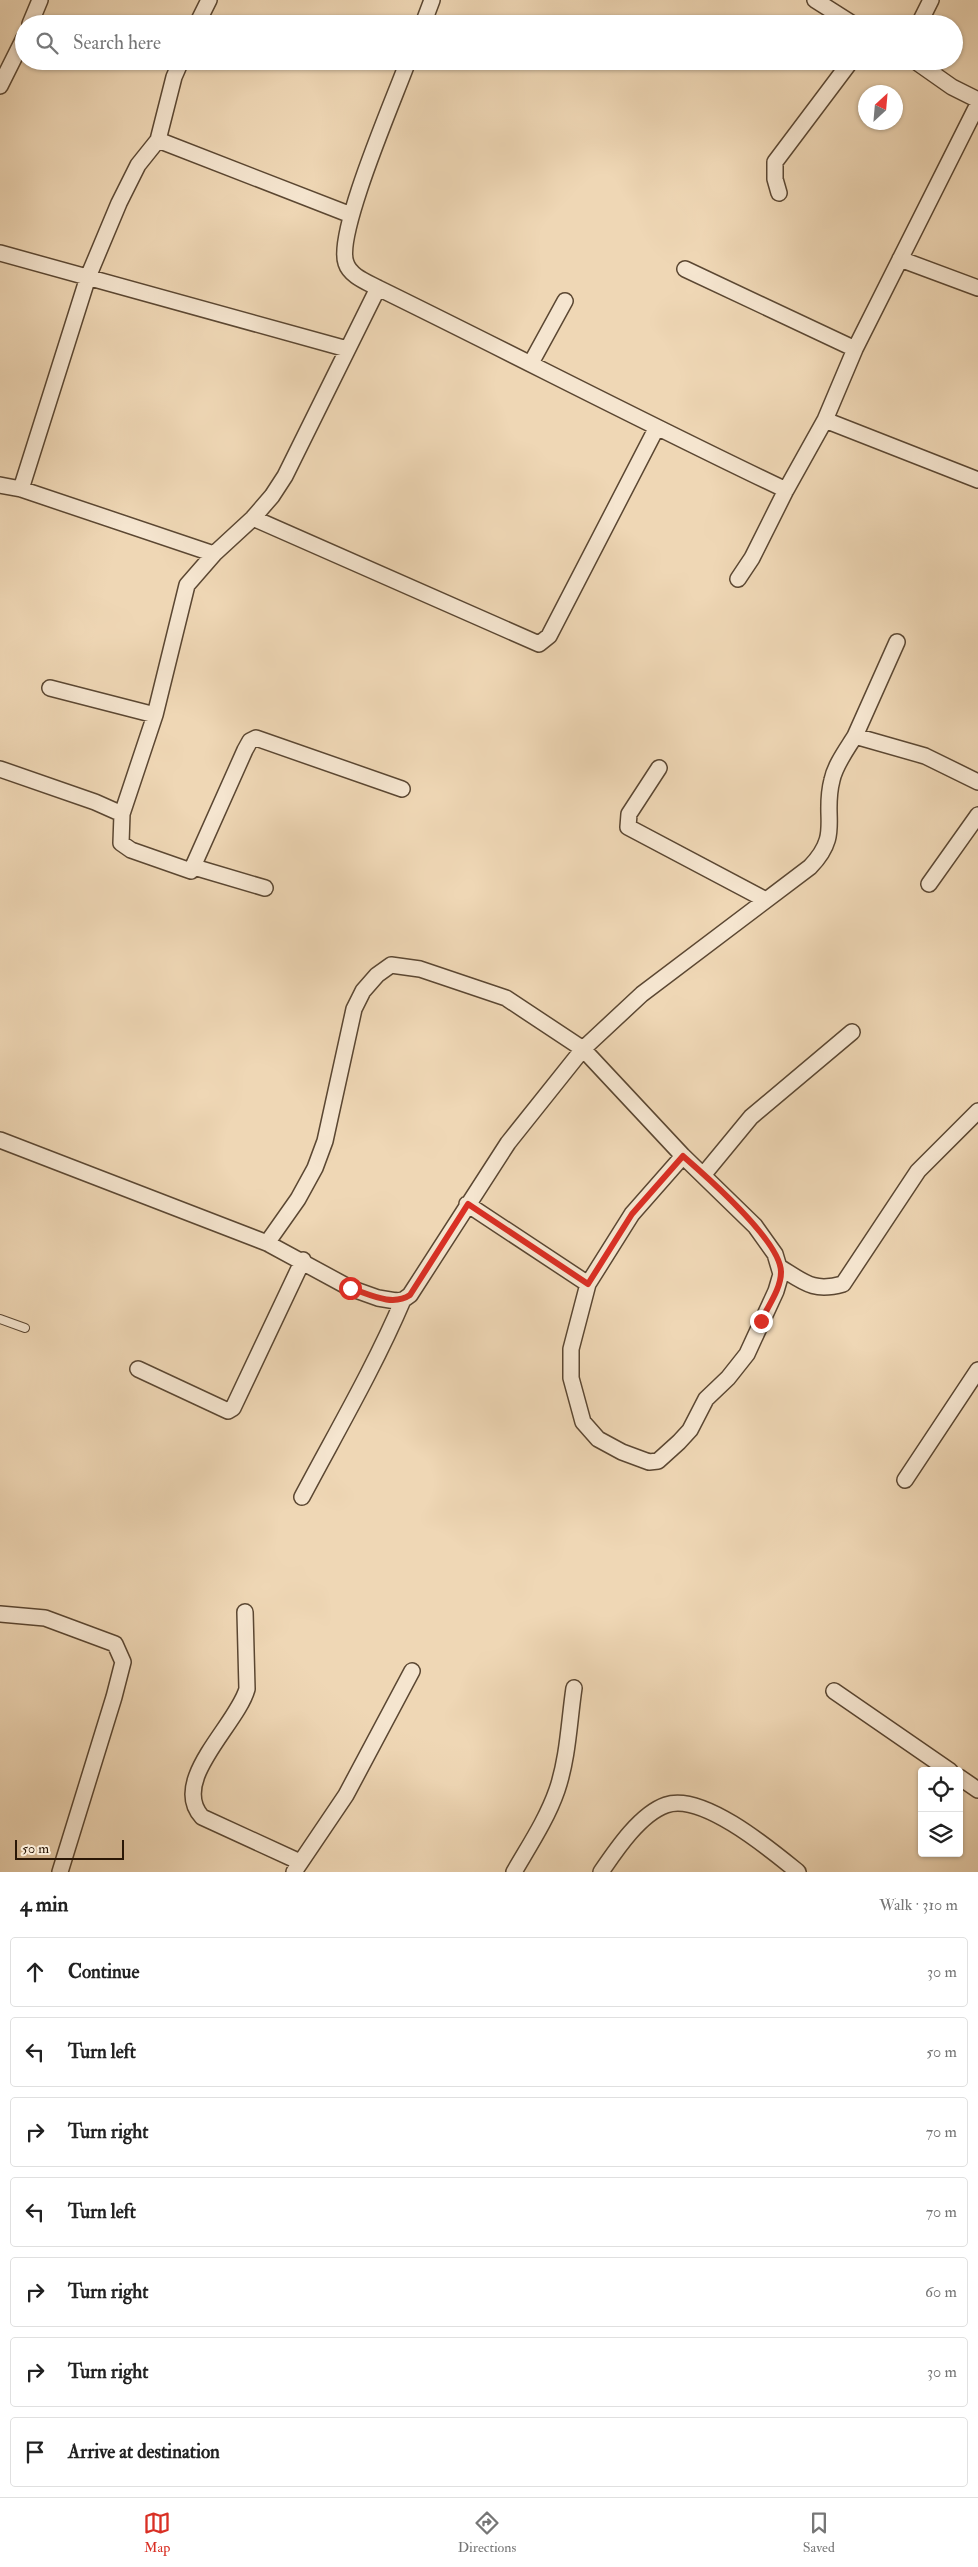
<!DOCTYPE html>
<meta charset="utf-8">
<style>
body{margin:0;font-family:"IM FELL Double Pica",serif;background:#f6f6f6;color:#222}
.controls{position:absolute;right:15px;bottom:15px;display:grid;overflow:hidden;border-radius:5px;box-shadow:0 1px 4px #0004}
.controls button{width:45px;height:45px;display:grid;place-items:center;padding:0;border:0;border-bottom:1px solid #e0e0e0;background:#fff;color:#222;font:25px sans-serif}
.compass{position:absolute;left:858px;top:85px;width:45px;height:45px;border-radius:50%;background:#fff;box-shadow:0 1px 4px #0004;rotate:26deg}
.scale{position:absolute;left:15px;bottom:12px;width:109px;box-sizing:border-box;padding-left:5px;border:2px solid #2a1706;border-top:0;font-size:14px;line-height:18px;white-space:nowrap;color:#2a1706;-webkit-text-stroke:4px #f5e5cf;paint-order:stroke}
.stop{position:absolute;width:15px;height:15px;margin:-11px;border:4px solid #d93025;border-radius:50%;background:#fff}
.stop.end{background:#d93025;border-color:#fff;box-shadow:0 1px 5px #0008}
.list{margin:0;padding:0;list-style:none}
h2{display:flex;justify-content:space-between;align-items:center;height:65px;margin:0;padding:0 20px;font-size:21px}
h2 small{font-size:16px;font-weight:400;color:#767676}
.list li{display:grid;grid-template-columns:32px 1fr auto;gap:15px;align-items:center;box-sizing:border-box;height:70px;margin:0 10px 10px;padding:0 10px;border:1px solid #e0e0e0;border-radius:5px}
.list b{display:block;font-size:19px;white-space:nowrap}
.list em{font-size:16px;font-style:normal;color:#767676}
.icon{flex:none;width:28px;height:28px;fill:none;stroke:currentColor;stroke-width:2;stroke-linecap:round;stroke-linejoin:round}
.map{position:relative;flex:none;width:978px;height:1872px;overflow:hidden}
.search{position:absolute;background:#fff;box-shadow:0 1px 4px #0004;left:15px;right:15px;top:15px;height:55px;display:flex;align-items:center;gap:12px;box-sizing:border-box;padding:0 18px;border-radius:28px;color:#767676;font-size:19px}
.sheet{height:625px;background:#fff}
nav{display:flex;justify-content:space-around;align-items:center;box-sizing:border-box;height:70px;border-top:1px solid #e0e0e0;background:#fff;font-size:14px;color:#767676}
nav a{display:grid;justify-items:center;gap:2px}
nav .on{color:#d93025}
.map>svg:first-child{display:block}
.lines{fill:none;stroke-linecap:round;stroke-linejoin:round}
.service-casing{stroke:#5b4732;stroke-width:10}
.minor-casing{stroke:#5b4732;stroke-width:18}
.service{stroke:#f5e5cf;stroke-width:8}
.minor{stroke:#f5e5cf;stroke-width:15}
.route{stroke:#d93025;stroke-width:6}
</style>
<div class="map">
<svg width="978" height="1872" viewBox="0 0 978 1872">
<rect width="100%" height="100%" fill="#efd7b5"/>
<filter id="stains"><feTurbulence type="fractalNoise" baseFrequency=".004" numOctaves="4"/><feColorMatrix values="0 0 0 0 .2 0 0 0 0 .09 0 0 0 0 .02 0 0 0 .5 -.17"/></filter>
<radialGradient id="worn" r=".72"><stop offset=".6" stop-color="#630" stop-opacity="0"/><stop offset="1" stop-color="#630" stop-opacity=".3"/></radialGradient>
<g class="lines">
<defs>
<path id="service" d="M0,1319L25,1328"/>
<path id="minor" d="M815,0L853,24
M30,24L40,0
M197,24L209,0
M423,24L432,0
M919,24L931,0
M408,61C395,97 335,234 346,263C350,276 367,282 378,288C515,355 649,425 786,490L825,420L855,349L978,104
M915,61L952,87L978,100
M0,86L24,38
M158,140L351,215
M779,193L775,179V162L851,61
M0,253L347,349
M900,259L978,288
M685,269L855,349
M378,288L285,476L272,496L253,518L214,554L187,585L155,715L122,814L121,843L131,850L191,871L245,750L250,741L256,738L402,789
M531,363L565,301
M825,420L978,480
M0,485L21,489L214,554
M21,489L88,277L119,203L138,165L158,140L174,77L181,61
M253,518L539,644L549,636L656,429
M738,579L752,558L786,490
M50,688L155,715
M855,736L897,642
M659,768L629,814L628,827L766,900
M0,769L95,802L122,814
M194,867L265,888
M929,884L978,815
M0,1140L267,1243L350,1288L378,1298L396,1301L403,1300L410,1295L508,1143L583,1049L642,994L810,867C842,834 822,818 832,780C835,765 847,749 855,736L925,756L978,782
M704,1174L751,1117L852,1032
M467,1204L588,1284
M267,1243L298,1199L315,1168L325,1141L354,1009L363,991L377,975L391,965L420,969L506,998L583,1049L683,1156L755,1226L775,1254L781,1274L776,1291L747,1354L728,1378L706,1399L690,1430L679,1442L658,1461L649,1462L622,1452L598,1439L583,1422L571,1378V1349L588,1284L632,1214L683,1156
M781,1268C805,1283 814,1292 843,1284L918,1171L978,1111
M138,1369L228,1411L233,1408L303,1260
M905,1480L978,1370
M302,1497C337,1431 374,1368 403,1300
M245,1612L247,1689C237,1725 169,1781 202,1817L300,1862
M0,1614L45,1618L115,1644L123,1662L114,1697L60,1872
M834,1691L950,1771
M959,1777L978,1790
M294,1872L346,1795L412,1671
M514,1872C529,1846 547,1819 557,1790C568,1758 569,1722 574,1688
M601,1872C616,1850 640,1814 666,1805C702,1792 771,1850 798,1872"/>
</defs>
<!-- service casing -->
<use href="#service" class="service-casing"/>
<!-- minor casing -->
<use href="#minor" class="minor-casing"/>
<!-- service -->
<use href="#service" class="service"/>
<!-- minor -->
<use href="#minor" class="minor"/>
</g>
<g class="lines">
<!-- route -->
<path class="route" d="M350,1288C369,1294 392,1307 410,1295L468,1204L588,1284L632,1214L683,1156C706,1176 781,1241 781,1272C781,1289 768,1306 761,1321"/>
</g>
<rect width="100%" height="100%" filter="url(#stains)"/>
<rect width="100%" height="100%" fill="url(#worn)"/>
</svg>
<div class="controls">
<button><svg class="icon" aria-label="locate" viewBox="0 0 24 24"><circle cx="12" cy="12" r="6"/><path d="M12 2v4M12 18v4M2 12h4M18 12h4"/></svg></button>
<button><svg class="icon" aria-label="layers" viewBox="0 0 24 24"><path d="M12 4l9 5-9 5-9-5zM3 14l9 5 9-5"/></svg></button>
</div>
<svg class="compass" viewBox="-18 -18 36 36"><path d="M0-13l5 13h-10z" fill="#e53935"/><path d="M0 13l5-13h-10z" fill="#767676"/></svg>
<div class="scale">50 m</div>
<div class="stop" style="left:350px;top:1288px"></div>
<div class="stop end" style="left:761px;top:1321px"></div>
<div class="search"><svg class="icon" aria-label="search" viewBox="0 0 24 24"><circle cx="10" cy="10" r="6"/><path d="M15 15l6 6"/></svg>Search here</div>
</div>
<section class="sheet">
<h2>4 min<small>Walk · 310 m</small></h2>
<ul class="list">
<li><svg class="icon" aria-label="ahead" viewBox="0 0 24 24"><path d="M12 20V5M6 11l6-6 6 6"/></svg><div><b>Continue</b></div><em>30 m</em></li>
<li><svg class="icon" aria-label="left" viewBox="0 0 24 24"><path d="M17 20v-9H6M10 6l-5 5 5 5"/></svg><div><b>Turn left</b></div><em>50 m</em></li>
<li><svg class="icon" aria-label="right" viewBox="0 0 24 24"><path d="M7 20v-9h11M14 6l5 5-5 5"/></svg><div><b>Turn right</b></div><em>70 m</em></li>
<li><svg class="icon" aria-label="left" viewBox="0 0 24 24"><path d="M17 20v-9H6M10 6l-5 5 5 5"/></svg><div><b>Turn left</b></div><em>70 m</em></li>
<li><svg class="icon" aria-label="right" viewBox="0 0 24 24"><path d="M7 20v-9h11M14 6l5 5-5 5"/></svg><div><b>Turn right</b></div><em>60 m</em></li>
<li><svg class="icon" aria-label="right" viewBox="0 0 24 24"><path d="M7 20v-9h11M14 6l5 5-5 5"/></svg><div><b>Turn right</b></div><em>30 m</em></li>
<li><svg class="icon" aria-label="arrive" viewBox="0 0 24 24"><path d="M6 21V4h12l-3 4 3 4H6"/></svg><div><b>Arrive at destination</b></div></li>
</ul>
</section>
<nav>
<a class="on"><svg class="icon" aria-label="map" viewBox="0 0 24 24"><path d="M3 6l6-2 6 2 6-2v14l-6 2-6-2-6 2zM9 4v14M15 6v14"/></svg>Map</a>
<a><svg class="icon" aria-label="directions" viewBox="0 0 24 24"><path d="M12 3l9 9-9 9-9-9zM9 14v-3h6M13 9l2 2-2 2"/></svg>Directions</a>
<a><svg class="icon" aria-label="saved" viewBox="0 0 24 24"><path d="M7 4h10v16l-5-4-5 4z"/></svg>Saved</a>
</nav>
